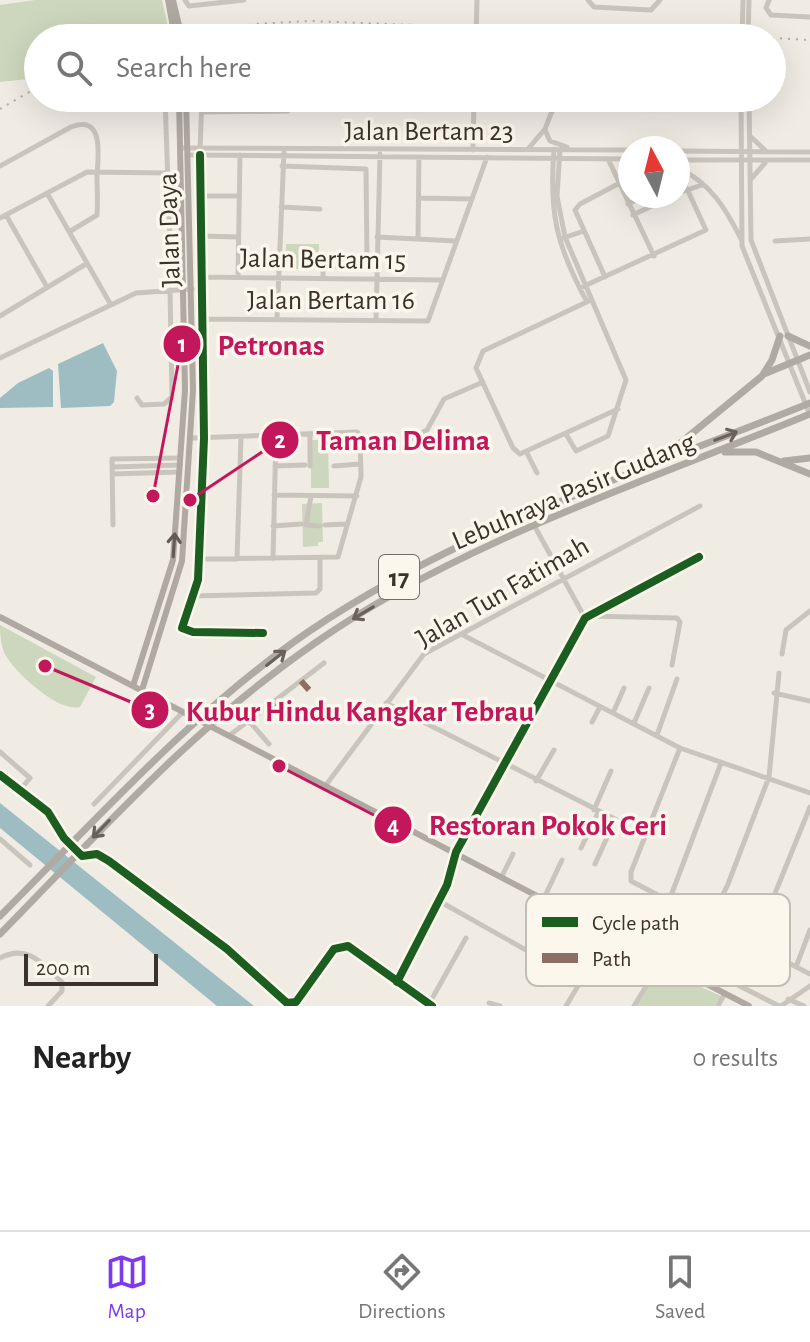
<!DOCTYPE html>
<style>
body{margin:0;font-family:"Alegreya Sans",sans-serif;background:#f6f6f6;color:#222}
.compass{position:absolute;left:618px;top:136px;width:72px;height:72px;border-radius:50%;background:#fff;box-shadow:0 8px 32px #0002;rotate:353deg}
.scale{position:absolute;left:24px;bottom:20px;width:134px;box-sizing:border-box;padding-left:8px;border:4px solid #3c322a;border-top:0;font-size:22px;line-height:28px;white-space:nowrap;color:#3c322a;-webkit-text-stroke:6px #fcf7ec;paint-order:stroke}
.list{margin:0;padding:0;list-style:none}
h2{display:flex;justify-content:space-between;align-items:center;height:104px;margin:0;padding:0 32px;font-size:34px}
h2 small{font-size:26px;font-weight:400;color:#767676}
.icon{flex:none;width:44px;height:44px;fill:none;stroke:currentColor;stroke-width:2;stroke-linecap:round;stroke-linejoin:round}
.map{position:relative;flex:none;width:810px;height:1006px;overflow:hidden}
.search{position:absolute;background:#fff;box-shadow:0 8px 32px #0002;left:24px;right:24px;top:24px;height:88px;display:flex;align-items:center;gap:20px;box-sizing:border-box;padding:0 28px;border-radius:44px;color:#767676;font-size:30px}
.sheet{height:224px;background:#fff}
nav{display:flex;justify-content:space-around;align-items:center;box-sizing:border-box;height:112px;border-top:2px solid #e0e0e0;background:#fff;font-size:22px;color:#767676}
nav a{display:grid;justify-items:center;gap:4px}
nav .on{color:#7c3aed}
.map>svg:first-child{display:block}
.green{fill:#cdd7bd}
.water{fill:#9ebdc3}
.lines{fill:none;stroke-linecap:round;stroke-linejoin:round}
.minor{stroke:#cac5bc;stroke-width:5}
.major{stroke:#afa9a1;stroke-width:6}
.highway{stroke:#afaba3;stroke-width:7}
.rail{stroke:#b1ada7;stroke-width:2;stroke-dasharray:2 6;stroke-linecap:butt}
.quiet{stroke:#8d6e63;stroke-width:6;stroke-dasharray:12 6;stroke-linecap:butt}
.cycleway-casing{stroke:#fcf7ec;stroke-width:13}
.cycleway{stroke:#1b5e20;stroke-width:8}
.oneway{stroke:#6a625a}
.oneway2{stroke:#645c54}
.labels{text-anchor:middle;stroke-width:7;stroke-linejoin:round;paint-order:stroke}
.shield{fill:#fcf7ec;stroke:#766d64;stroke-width:2}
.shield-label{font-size:26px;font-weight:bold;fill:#3c322a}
.street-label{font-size:28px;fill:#3c322a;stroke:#fcf7ec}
.key{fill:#fcf7ec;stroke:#c2bcb2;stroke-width:2}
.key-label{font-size:22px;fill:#3c322a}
.leader{fill:none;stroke:#c2185b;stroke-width:3}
.callout-dot{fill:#c2185b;stroke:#fcf7ec;stroke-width:3}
.mark-label{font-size:24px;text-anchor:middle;font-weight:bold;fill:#fff}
.callout-label{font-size:30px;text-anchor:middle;font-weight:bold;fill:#c2185b;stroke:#fcf7ec;stroke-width:7;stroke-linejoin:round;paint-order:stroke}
</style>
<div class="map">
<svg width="810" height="1006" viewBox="0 0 810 1006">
<rect width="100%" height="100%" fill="#f0ece4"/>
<!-- green -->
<path class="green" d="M35,0H162L169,31L144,38H38V78L0,82V5Z
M286,244H319L318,269H286Z
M311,440H328L329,488H311Z
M322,503L323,542H318V546L303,547L302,504Z
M0,625L96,677L80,707C59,713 17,674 6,656C1,648 0,634 0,625Z
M660,968L721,996L715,1006H636Z"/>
<!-- water -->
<path class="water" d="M103,343L117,371L114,402L110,406L61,408L58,364Z
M49,368L53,371V407L0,408V398L18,383Z
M0,803L254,1006H217L0,828Z"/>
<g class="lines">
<!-- minor -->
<path class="minor" d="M185,0L189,6L244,0
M588,0L594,7L651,10L660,0
M769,0L766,8L771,15L810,17
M476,38L477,0
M742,38L743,0
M748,38L749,0
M165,98L171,270
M240,98L241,111
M741,98L742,246L810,415
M749,98L751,240L810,392
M202,112L288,111L294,98
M545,130L550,141L567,147
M751,137L767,152
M180,148L630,150
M200,149L202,98
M528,149L545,129L557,98
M554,149C549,213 556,245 587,302
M473,150L474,98
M560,150L557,196L565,237L626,380L608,436L576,451L566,434
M678,151L810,152
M187,155L630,159
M200,155L204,438L198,580L182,628L193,632L263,633
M608,159L654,256
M678,160H810
M0,166L71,127C105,114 98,157 97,176C97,189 98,202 97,215L69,232
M282,166L366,169L367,259L358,266H323V276
M678,168C710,182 726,209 741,239
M751,179L765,163
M47,193L111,305
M678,193L702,185
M201,196H239
M419,198L471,199
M628,204L645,196
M281,207L320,209
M6,215L47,287
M633,215L672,196
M0,218L87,172L168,173
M202,236L238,237
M377,237L456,241
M563,238L584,231
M418,239L419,157
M775,241L810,239
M204,277L442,280
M238,277L240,155
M605,277L575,210L580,204L618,184
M580,288L706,230L687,189L678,182
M591,300L483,351L476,368L513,448L520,454L618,409
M0,316L86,264
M277,318L284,152
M204,319L428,321L487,157
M376,320L380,154
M0,358L136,293L192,289
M137,398L142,405L164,404L172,397L170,290
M310,434V466
M191,438L357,432L360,435L361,477L338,557L199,559
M409,440L427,430L444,399L483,382
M527,453L537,473
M275,466L305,465
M334,466L360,464
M112,467L180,465
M112,474L179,472
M274,495L357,496
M311,496L306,525L320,526
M113,525L112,459L180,458
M325,525L347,524
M273,526L301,524
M535,527L585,618
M237,559L241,437
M273,559L276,435
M192,596L316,593L320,589V558
M589,616L677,618L680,622L672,665
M461,634L680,748L810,793
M782,654L786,630L810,611
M774,693L810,701
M386,703L617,820
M613,713L624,688
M249,721L269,744
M592,722L600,707
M634,723L649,688
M230,735L324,663
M657,735L677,679
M680,748L631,872V881L810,974
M0,752L30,778L20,790
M0,775L48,812L64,838L82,856L97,854L109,861L227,949L287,1003L296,1002L334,949L348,946L432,1006
M536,781L554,750
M326,785L424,654L700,506
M94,804L183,712
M594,810L611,771
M0,839L30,865
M581,848L598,813
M595,864L615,820
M502,876L513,854
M544,898L562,860
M439,901L581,981
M669,901L721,763
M586,920L591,910L779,1006
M754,945L810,807
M0,958C27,944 41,962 62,982V991L48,1006
M796,967L810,930
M686,972L728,884L769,777L779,673
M397,982L447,885L456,852L585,618L699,557
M788,999L804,1006
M489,1003L500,1006
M429,1004L466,938
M566,1006L610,932
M634,1006L662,960
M718,1006L725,993
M781,1006L810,986"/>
<!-- major -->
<path class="major" d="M168,0L175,38
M173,0L182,38
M0,617L749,1006
M133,686L173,560L185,390L179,98
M142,690L182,561L193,390L186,98"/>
<!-- highway -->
<path class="highway" d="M788,336L810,346
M764,374L810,355
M725,452H756L810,474
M662,458L762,376L772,360L780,336
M784,461L810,458
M0,916C98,818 193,711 308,632C461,528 640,472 810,403
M0,934C104,828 191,729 315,643C457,543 650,480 810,414"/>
<!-- rail -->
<path class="rail" d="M170,38L255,24L310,21L760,38
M772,38L810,40
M0,109L38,87"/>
<!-- quiet -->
<path class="quiet" d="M301,681L311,692
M271,703L286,721"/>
<defs>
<path id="cycleway" d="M200,155L204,438L198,580L182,628L193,632L263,633
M0,775L48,812L64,838L82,856L97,854L109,861L227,949L287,1003L296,1002L334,949L348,946L432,1006
M397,982L447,885L456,852L585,618L699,557"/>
</defs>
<!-- cycleway casing -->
<use href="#cycleway" class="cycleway-casing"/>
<!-- cycleway -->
<use href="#cycleway" class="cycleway"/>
</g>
<!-- one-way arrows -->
<defs><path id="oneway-shaft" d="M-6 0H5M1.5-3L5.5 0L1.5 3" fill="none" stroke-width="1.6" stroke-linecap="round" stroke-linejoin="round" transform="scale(2)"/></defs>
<g class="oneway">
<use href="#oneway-shaft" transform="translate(726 436) rotate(-21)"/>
<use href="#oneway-shaft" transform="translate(363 613) rotate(149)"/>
<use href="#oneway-shaft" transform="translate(276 658) rotate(-38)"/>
<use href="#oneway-shaft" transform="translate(101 829) rotate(134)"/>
</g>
<use class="oneway2" href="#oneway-shaft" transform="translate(174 545) rotate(-86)"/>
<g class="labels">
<!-- shield labels -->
<rect class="shield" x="379" y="555" width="40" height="44" rx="6"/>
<g class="shield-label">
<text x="399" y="586">17</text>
</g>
<!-- street labels -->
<g class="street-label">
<text x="429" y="140">Jalan Bertam 23</text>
<text transform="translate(168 230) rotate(-92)" y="10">Jalan Daya</text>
<text transform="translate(323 258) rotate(1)" y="10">Jalan Bertam 15</text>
<text x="331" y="309">Jalan Bertam 16</text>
<text transform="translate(573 490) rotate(-23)" y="10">Lebuhraya Pasir Gudang</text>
<text transform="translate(502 591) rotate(-30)" y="10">Jalan Tun Fatimah</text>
</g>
</g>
<!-- legend -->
<rect x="526" y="894" width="264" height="92" rx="12" class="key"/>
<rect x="542" y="917" width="36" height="10" fill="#1b5e20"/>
<rect x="542" y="953" width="36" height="10" fill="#8d6e63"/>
<g class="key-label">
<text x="592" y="930">Cycle path</text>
<text x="592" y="966">Path</text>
</g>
<!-- callouts -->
<path class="leader" d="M153 496L182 344M190 500L280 440M45 666L150 710M279 766L393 825"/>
<g class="callout-dot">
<circle cx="153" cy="496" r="8"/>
<circle cx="190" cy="500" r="8"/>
<circle cx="45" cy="666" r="8"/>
<circle cx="279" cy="766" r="8"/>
<circle cx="182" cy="344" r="20"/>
<circle cx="280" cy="440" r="20"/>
<circle cx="150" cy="710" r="20"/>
<circle cx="393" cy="825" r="20"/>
</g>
<g class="mark-label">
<text x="182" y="352">1</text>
<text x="280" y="448">2</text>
<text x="150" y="718">3</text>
<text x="393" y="833">4</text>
</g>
<g class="callout-label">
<text x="271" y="355">Petronas</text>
<text x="403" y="450">Taman Delima</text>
<text x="360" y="721">Kubur Hindu Kangkar Tebrau</text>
<text x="548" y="835">Restoran Pokok Ceri</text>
</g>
</svg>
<svg class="compass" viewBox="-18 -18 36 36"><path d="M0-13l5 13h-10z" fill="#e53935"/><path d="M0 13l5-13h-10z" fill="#767676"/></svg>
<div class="scale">200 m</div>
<div class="search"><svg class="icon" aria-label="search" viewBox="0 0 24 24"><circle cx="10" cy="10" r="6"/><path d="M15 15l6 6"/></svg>Search here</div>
</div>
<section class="sheet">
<h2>Nearby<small>0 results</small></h2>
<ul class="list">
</ul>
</section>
<nav>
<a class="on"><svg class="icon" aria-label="map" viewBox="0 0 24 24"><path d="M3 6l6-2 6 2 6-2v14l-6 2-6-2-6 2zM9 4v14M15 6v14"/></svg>Map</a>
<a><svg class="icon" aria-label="directions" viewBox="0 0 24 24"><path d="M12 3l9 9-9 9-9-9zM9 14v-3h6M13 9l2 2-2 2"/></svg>Directions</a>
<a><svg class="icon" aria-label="saved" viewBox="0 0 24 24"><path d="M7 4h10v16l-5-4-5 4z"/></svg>Saved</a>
</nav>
